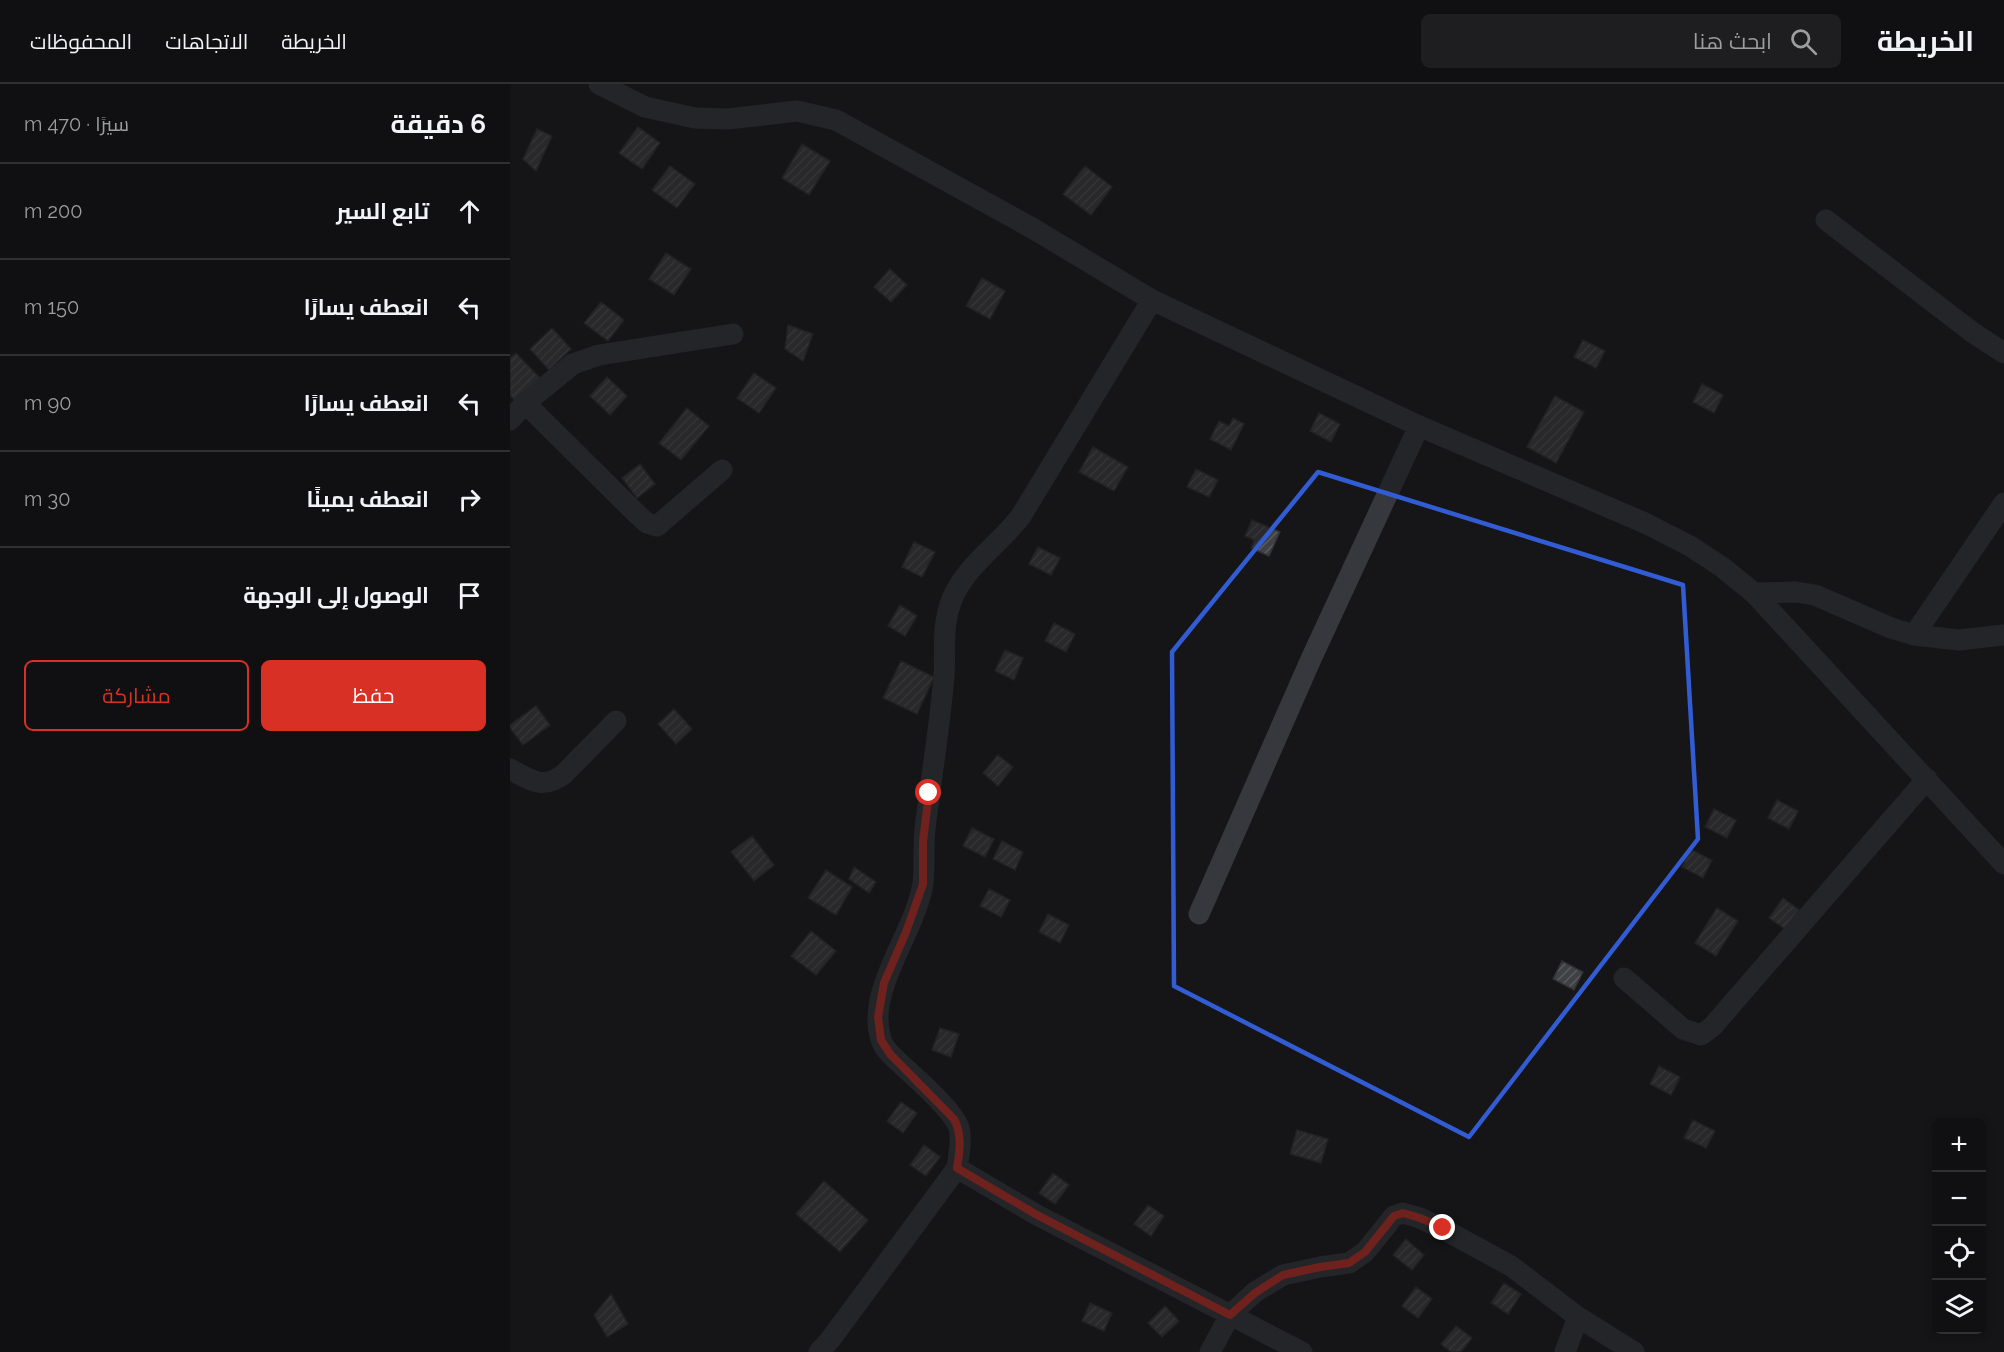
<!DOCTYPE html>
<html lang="ar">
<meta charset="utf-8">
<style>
body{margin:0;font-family:Raleway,Cairo,sans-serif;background:#1e1e20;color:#f1f3f6;direction:rtl}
.controls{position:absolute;right:18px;bottom:18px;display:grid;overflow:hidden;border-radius:9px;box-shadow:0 3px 9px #0003}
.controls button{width:54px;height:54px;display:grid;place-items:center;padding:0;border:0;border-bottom:2px solid #303032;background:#101012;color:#f1f3f6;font:30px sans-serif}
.stop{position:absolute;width:18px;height:18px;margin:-14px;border:4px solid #d93025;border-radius:50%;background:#fff}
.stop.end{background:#d93025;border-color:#fff;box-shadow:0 2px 6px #0008}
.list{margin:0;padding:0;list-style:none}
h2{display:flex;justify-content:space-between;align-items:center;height:78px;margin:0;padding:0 24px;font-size:26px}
h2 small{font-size:20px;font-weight:400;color:#9c9d9f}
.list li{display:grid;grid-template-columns:39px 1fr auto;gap:18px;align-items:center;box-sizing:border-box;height:96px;padding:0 24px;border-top:2px solid #303032}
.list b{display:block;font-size:22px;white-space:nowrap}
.list em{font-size:20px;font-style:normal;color:#9c9d9f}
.actions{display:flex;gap:12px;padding:18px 24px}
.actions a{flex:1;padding:14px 0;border:2px solid #d93025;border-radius:9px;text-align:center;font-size:21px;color:#d93025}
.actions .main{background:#d93025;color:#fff}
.icon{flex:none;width:33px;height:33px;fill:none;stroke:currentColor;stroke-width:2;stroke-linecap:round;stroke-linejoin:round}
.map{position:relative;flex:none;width:1494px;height:1268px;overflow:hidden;direction:ltr}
header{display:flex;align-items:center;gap:36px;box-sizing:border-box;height:84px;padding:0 30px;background:#101012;border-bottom:2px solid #303032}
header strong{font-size:28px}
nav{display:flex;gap:33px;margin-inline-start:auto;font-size:21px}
.search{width:420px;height:54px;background:#1e1e20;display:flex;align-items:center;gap:15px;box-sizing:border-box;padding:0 21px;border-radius:9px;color:#9c9d9f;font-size:22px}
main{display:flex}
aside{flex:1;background:#101012}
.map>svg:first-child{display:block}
.building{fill:url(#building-hatch);stroke:#303034;stroke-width:1.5}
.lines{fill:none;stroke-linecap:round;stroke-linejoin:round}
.minor{stroke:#37383d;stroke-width:21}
.route{stroke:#d93025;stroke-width:8}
.marked{fill:none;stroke:#325cd3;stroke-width:4.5;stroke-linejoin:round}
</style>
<header>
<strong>الخريطة</strong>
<div class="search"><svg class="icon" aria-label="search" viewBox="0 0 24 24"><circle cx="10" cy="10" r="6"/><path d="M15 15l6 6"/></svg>ابحث هنا</div>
<nav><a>الخريطة</a><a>الاتجاهات</a><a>المحفوظات</a></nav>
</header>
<main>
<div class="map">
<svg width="1494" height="1268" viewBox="0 0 1494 1268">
<defs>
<pattern id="building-hatch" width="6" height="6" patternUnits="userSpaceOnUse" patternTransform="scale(1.5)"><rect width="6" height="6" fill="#404145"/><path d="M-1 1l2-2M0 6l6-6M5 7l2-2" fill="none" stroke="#595a5e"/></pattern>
</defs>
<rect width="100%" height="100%" fill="#161618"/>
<!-- building -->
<path class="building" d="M128,43L150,59L132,85L109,69Z
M27,45L42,52L26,87L13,75Z
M292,60L320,77L299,111L272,94Z
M160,82L185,100L167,124L142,106Z
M575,82L602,103L581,131L553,110Z
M156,169L181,185L164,211L139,195Z
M380,185L397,201L381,218L364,203Z
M472,194L495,207L480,235L456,222Z
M91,218L114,236L98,257L74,239Z
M278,241L303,250L293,277L275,265Z
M42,244L61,265L39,286L20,265Z
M1073,256L1095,267L1086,284L1064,273Z
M6,269L30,294L5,317L0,311V274Z
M244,289L266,304L249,329L227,314Z
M97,293L117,312L100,331L80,312Z
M1192,300L1213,311L1204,329L1183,318Z
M1045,312L1074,328L1046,379L1017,363Z
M177,324L199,342L171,376L149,359Z
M809,329L830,340L821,358L800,347Z
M723,334L734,340L721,366L700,355L709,337L719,342Z
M583,363L618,383L604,407L569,388Z
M130,380L145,400L127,414L112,394Z
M686,385L708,396L699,413L677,403Z
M742,436L770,448L759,472L741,464L744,456L735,452Z
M404,458L425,468L412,493L392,483Z
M528,463L550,474L541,491L519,480Z
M390,521L407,532L395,552L378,542Z
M544,539L565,550L556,568L535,557Z
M495,566L513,574L504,596L485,587Z
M391,577L424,593L407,630L373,614Z
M26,622L40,641L13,661L0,644V641Z
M164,625L182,645L166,660L148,640Z
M488,671L503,683L488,702L473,689Z
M1267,716L1288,727L1279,745L1258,734Z
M1204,725L1226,736L1217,754L1195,743Z
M462,744L484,755L475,773L453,762Z
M242,752L264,781L244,797L221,768Z
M492,757L513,768L505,786L483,775Z
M1180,765L1202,776L1193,794L1172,783Z
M344,783L366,798L359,809L339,795Z
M316,786L342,803L326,831L298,814Z
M479,805L500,816L491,833L470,822Z
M1273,814L1289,826L1275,845L1259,834Z
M1207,824L1228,837L1206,872L1185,859Z
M538,830L559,841L550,859L529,848Z
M301,847L326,867L306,891L281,872Z
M1052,877L1073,888L1064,906L1043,895Z
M430,944L449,950L441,973L422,966Z
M1149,982L1170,993L1161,1011L1140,1000Z
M391,1018L407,1029L393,1049L377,1037Z
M1183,1036L1205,1047L1196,1064L1174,1054Z
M787,1046L818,1055L811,1079L780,1070Z
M414,1061L430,1073L416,1092L400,1081Z
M543,1089L559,1101L545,1120L529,1109Z
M314,1097L358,1136L330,1168L286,1130Z
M638,1121L654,1132L641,1152L624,1140Z
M896,1155L914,1171L902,1186L883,1171Z
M994,1199L1011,1210L998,1230L981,1219Z
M906,1203L922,1215L908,1234L892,1222Z
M101,1210L118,1240L97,1253L84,1231Z
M580,1219L602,1229L594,1247L572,1237Z
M655,1222L669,1237L652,1253L638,1239Z
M946,1242L962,1254L951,1268H941L931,1260Z"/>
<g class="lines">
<!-- minor -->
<path class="minor" d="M89,0L135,23L185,34L218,35L287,27L326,36L522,144L642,216L909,342L1135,439L1180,462L1212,483L1244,509L1494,780
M1316,136L1462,248L1494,269
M15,319L128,431L137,439L147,442L212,386
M0,336L15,319L63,280L89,271L223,250
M1244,509L1286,508L1305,511L1381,544L1404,551L1494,419
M1404,551L1449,556L1494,551
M0,685C22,697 33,706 54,690L106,637
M689,830L801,575L909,342
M1114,894L1173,945L1191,951L1202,943L1417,695
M447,1084L527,1131L792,1268
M309,1268L320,1256L447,1084C449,1072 452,1055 449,1044C443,1026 408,996 394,983C386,975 374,967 371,955C355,906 406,848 413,799C415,782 413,763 415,745C421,694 430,643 434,591C436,563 431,543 442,515C457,480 489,461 511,432L642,216
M700,1268L720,1231L745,1208L773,1191L810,1183L839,1179L855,1168L884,1132L893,1129L910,1134L933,1145L1001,1182L1068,1233L1124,1268
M1055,1268L1068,1233"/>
</g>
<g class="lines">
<!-- route -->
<path class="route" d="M419,709L413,757V800L396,848L374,899L368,933L371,956L380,970L444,1035C452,1050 450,1067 447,1084L527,1131L720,1231L745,1209L773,1191L810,1183L839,1179L855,1168L884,1132L893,1129L910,1134L933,1144"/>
</g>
<!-- marked area -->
<path d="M0 0H1494V1268H0ZM808,388L1173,501L1188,755L959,1053L664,902L662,568Z" fill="#161618" fill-opacity=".55" fill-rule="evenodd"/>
<path class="marked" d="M808,388L1173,501L1188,755L959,1053L664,902L662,568Z"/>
</svg>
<div class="controls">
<button>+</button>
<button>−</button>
<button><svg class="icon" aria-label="locate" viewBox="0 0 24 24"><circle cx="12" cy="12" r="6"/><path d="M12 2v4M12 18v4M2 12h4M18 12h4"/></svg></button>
<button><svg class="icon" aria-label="layers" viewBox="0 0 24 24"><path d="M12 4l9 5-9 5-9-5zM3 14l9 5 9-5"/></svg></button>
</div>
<div class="stop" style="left:419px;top:709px"></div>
<div class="stop end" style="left:933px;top:1144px"></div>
</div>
<aside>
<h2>6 دقيقة<small>سيرًا · 470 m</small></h2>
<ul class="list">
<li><svg class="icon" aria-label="ahead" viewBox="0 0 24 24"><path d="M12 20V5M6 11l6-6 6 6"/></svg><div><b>تابع السير</b></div><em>200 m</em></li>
<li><svg class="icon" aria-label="left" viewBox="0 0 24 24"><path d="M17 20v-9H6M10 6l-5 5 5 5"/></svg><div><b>انعطف يسارًا</b></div><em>150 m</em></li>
<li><svg class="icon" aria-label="left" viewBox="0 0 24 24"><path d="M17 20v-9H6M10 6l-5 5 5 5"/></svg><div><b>انعطف يسارًا</b></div><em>90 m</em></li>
<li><svg class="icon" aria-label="right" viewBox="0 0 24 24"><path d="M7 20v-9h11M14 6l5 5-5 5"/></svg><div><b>انعطف يمينًا</b></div><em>30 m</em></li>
<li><svg class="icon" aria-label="arrive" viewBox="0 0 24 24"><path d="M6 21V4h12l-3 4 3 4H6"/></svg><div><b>الوصول إلى الوجهة</b></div></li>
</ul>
<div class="actions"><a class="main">حفظ</a><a>مشاركة</a></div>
</aside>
</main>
